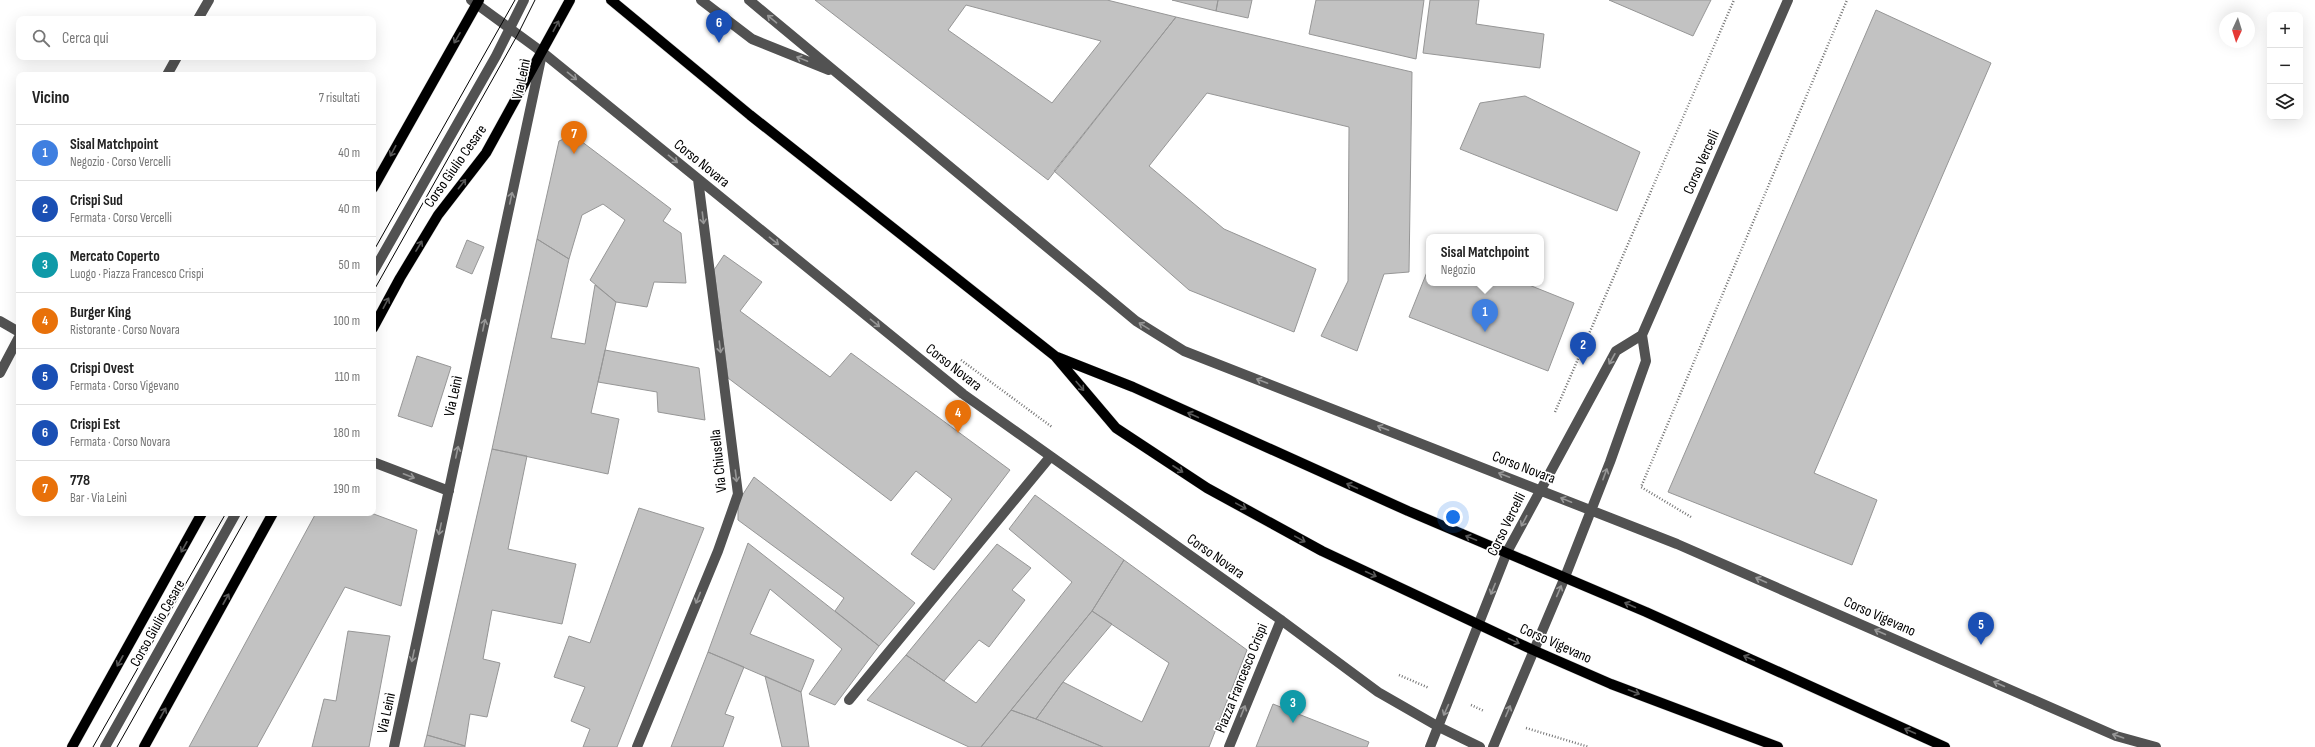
<!DOCTYPE html>
<html lang="it">
<meta charset="utf-8">
<style>
body{margin:0;font-family:"Sofia Sans Condensed",sans-serif;background:#f2f2f2;color:#222}
.controls{position:absolute;right:12px;top:12px;display:grid;overflow:hidden;border-radius:8px;box-shadow:0 4px 16px #0002}
.controls button{width:36px;height:36px;display:grid;place-items:center;padding:0;border:0;border-bottom:1px solid #e0e0e0;background:#fff;color:#222;font:20px sans-serif}
.compass{position:absolute;left:2219px;top:12px;width:36px;height:36px;border-radius:50%;background:#fff;box-shadow:0 4px 16px #0002;rotate:184deg}
.you{position:absolute;left:1453px;top:517px;width:14px;height:14px;margin:-10px;border:3px solid #fff;border-radius:50%;background:#1a73e8;box-shadow:0 0 0 6px #1a73e833}
.badge{display:grid;place-items:center;width:26px;height:26px;border-radius:50%;background:#d93025;color:#fff;font-size:13px;font-weight:700}
.pin{position:absolute;translate:-50% -33px;filter:drop-shadow(0 1px 2px #0008)}
.pin::after{content:'';position:absolute;top:21px;width:14px;height:12px;background:inherit;clip-path:polygon(0 0,100% 0,50% 100%)}
.popup{position:absolute;left:1426px;top:234px;width:118px;height:52px;box-sizing:border-box;display:grid;place-content:center;border-radius:8px;background:#fff;filter:drop-shadow(0 1px 3px #0005);font-size:13px;white-space:nowrap;color:#767676}
.popup b{font-size:15px;color:#222}
.popup::after{content:'';position:absolute;left:50%;top:100%;margin-left:-8px;border:8px solid transparent;border-top-color:#fff}
.list{margin:0;padding:0;list-style:none}
h2{display:flex;justify-content:space-between;align-items:center;height:52px;margin:0;padding:0 16px;font-size:17px}
h2 small{font-size:13px;font-weight:400;color:#767676}
.list li{display:grid;grid-template-columns:26px 1fr auto;gap:12px;align-items:center;box-sizing:border-box;height:56px;padding:0 16px;border-top:1px solid #e0e0e0}
.list b{display:block;font-size:15px;white-space:nowrap}
.list p{margin:0;font-size:13px;white-space:nowrap;color:#767676}
.list em{font-size:13px;font-style:normal;color:#767676}
.icon{flex:none;width:22px;height:22px;fill:none;stroke:currentColor;stroke-width:2;stroke-linecap:round;stroke-linejoin:round}
.map{position:relative;flex:none;width:2315px;height:747px;overflow:hidden}
.search{position:absolute;background:#fff;box-shadow:0 4px 16px #0002;left:16px;top:16px;width:360px;height:44px;display:flex;align-items:center;gap:10px;box-sizing:border-box;padding:0 14px;border-radius:8px;color:#767676;font-size:15px}
.panel{position:absolute;background:#fff;box-shadow:0 4px 16px #0002;left:16px;top:72px;width:360px;height:444px;border-radius:8px}
.map>svg:first-child{display:block}
.building{fill:#c2c2c2;stroke:#969696;fill-rule:evenodd}
.lines{fill:none;stroke-linecap:round;stroke-linejoin:round}
.major-casing{stroke:#dbdbdb;stroke-width:11}
.path{stroke:#747474;stroke-width:2.5;stroke-dasharray:1 2;stroke-linecap:butt}
.minor{stroke:#525252;stroke-width:10}
.major{stroke:#000;stroke-width:10}
.tram{stroke:#000;stroke-width:1}
.oneway{stroke:#979797}
.oneway2{stroke:#595959}
.labels{text-anchor:middle;stroke-width:3.5;stroke-linejoin:round;paint-order:stroke}
.street-label{font-size:15px;fill:#000;stroke:#fff}
</style>
<div class="map">
<svg width="2315" height="747" viewBox="0 0 2315 747">
<rect width="100%" height="100%" fill="#fff"/>
<!-- building -->
<path class="building" d="M815,0H1107L1176,17L1048,180ZM966,5L1101,41L1052,103L948,30Z
M1172,0H1218L1216,11Z
M1218,0H1252L1248,18L1216,11Z
M1316,0H1424L1416,59L1309,34Z
M1430,0H1479L1476,24L1544,34L1540,68L1423,53Z
M1609,0H1711L1693,36Z
M1876,10L1991,63L1814,473L1877,500L1852,565L1668,492Z
M1176,17L1412,72L1409,272L1384,274L1357,351L1321,336L1348,281L1349,127L1207,93L1149,166L1224,229L1316,269L1294,332L1189,290L1054,171Z
M1525,96L1640,152L1617,211L1460,149L1480,103Z
M573,135L671,209L663,221L681,233L686,283L654,282L647,307L616,302L590,280L625,220L603,204L582,215L569,259L537,239L559,141Z
M537,239L569,259L551,338L585,344L595,285L616,302L591,413L619,419L608,474L492,449Z
M467,240L484,247L472,274L456,267Z
M724,255L762,282L740,311L830,377L851,353L1010,470L934,570L911,554L952,499L916,471L891,501L728,378L714,270Z
M1429,267V283H1524L1574,303L1548,371L1409,317Z
M605,350L699,368L705,420L658,412L657,392L598,382Z
M417,356L451,367L432,427L398,416Z
M492,449L527,456L508,549L576,564L562,624L492,610L483,659L500,663L487,717L470,714L465,746L427,735Z
M754,477L915,603L879,646L835,611L844,598L738,520V502Z
M1035,495L1124,560L1092,611L981,747H969L867,700L906,655L976,703L1072,582L1009,529Z
M639,508L704,528L617,747H583L590,729L571,721L585,687L554,677L569,636L590,643Z
M316,513H371L417,530L401,606L345,587L257,747H189Z
M748,543L879,646L835,705L809,694L842,649L770,589L750,634L814,660L801,692L708,652Z
M997,544L1031,568L1012,590L1025,600L989,647L979,640L944,681L906,655Z
M1124,560L1247,650L1209,747H1103L1036,719L1063,682L1142,722L1169,663L1092,611Z
M1092,611L1112,624L1063,682L1036,719L1011,710Z
M348,631L390,636L369,747H312L324,699L336,701Z
M708,652L744,667L725,714L734,717L723,747H671Z
M765,676L801,692L809,747H782Z
M1273,704L1369,742L1367,747H1256Z
M1011,710L1036,719L1103,747H981Z
M427,735L465,746V747H424Z"/>
<g class="lines">
<defs>
<path id="major" d="M611,0L750,115L1055,356L1116,428L1207,488L1322,551L1533,650L1611,684L1778,747
M373,188L479,0
M373,328L400,278L438,215L486,153L570,0
M1057,357L1133,387L1408,511L1646,612L1945,747
M72,747L202,513
M144,747L273,513"/>
</defs>
<!-- major casing -->
<use href="#major" class="major-casing"/>
<!-- path -->
<path class="path" d="M961,360L1052,427
M1555,412L1734,0
M1691,517L1641,487L1847,0
M1399,675L1429,688
M1471,705L1484,711
M1526,728L1589,747"/>
<!-- minor -->
<path class="minor" d="M471,0L542,52L963,394L1281,620L1378,692L1439,727L1480,747
M701,0L752,39L829,70
M749,0L1136,321L1184,351L1677,544L2116,736L2156,747
M198,19L209,0
M167,75L177,57
M373,272L496,56L524,0
M0,321L19,332
M0,373L19,337
M373,462L449,491
M849,700L1050,457
M105,747L236,513
M394,747L542,54
M637,747L718,551L738,494L698,179
M1229,747L1281,620
M1430,747L1507,552L1616,351L1642,335
M1493,747L1565,577L1610,462L1646,361L1642,335L1788,0"/>
<!-- major -->
<use href="#major" class="major"/>
<!-- tram -->
<path class="tram" d="M373,252L515,0
M373,292L518,34L535,0
M93,747L226,513
M117,747L249,513"/>
</g>
<!-- one-way arrows -->
<defs><path id="oneway-shaft" d="M-6 0H5M1.5-3L5.5 0L1.5 3" fill="none" stroke-width="1.6" stroke-linecap="round" stroke-linejoin="round"/></defs>
<g class="oneway">
<use href="#oneway-shaft" transform="translate(772 19) rotate(-140)"/>
<use href="#oneway-shaft" transform="translate(802 59) rotate(-158)"/>
<use href="#oneway-shaft" transform="translate(572 76) rotate(39)"/>
<use href="#oneway-shaft" transform="translate(673 159) rotate(39)"/>
<use href="#oneway-shaft" transform="translate(511 198) rotate(-78)"/>
<use href="#oneway-shaft" transform="translate(703 218) rotate(83)"/>
<use href="#oneway-shaft" transform="translate(774 241) rotate(39)"/>
<use href="#oneway-shaft" transform="translate(875 323) rotate(39)"/>
<use href="#oneway-shaft" transform="translate(484 325) rotate(-78)"/>
<use href="#oneway-shaft" transform="translate(1144 326) rotate(-148)"/>
<use href="#oneway-shaft" transform="translate(720 347) rotate(83)"/>
<use href="#oneway-shaft" transform="translate(1612 359) rotate(119)"/>
<use href="#oneway-shaft" transform="translate(1262 381) rotate(-159)"/>
<use href="#oneway-shaft" transform="translate(1383 428) rotate(-159)"/>
<use href="#oneway-shaft" transform="translate(457 452) rotate(-78)"/>
<use href="#oneway-shaft" transform="translate(1605 474) rotate(-70)"/>
<use href="#oneway-shaft" transform="translate(1504 475) rotate(-159)"/>
<use href="#oneway-shaft" transform="translate(409 476) rotate(21)"/>
<use href="#oneway-shaft" transform="translate(736 476) rotate(83)"/>
<use href="#oneway-shaft" transform="translate(1566 500) rotate(-158)"/>
<use href="#oneway-shaft" transform="translate(1524 521) rotate(118)"/>
<use href="#oneway-shaft" transform="translate(440 529) rotate(102)"/>
<use href="#oneway-shaft" transform="translate(1761 580) rotate(-156)"/>
<use href="#oneway-shaft" transform="translate(1493 589) rotate(112)"/>
<use href="#oneway-shaft" transform="translate(1559 591) rotate(-67)"/>
<use href="#oneway-shaft" transform="translate(698 598) rotate(112)"/>
<use href="#oneway-shaft" transform="translate(1880 632) rotate(-156)"/>
<use href="#oneway-shaft" transform="translate(413 656) rotate(102)"/>
<use href="#oneway-shaft" transform="translate(1999 684) rotate(-156)"/>
<use href="#oneway-shaft" transform="translate(1446 710) rotate(114)"/>
<use href="#oneway-shaft" transform="translate(1243 711) rotate(-68)"/>
<use href="#oneway-shaft" transform="translate(1508 711) rotate(-67)"/>
<use href="#oneway-shaft" transform="translate(2118 736) rotate(-161)"/>
</g>
<g class="oneway2">
<use href="#oneway-shaft" transform="translate(556 26) rotate(-62)"/>
<use href="#oneway-shaft" transform="translate(457 38) rotate(120)"/>
<use href="#oneway-shaft" transform="translate(393 151) rotate(118)"/>
<use href="#oneway-shaft" transform="translate(462 184) rotate(-52)"/>
<use href="#oneway-shaft" transform="translate(419 246) rotate(-59)"/>
<use href="#oneway-shaft" transform="translate(386 303) rotate(-62)"/>
<use href="#oneway-shaft" transform="translate(1080 386) rotate(50)"/>
<use href="#oneway-shaft" transform="translate(1193 415) rotate(-156)"/>
<use href="#oneway-shaft" transform="translate(1178 469) rotate(33)"/>
<use href="#oneway-shaft" transform="translate(1352 486) rotate(-156)"/>
<use href="#oneway-shaft" transform="translate(1241 506) rotate(29)"/>
<use href="#oneway-shaft" transform="translate(1471 538) rotate(-158)"/>
<use href="#oneway-shaft" transform="translate(1300 539) rotate(29)"/>
<use href="#oneway-shaft" transform="translate(184 547) rotate(119)"/>
<use href="#oneway-shaft" transform="translate(1371 574) rotate(25)"/>
<use href="#oneway-shaft" transform="translate(226 599) rotate(-61)"/>
<use href="#oneway-shaft" transform="translate(1630 605) rotate(-156)"/>
<use href="#oneway-shaft" transform="translate(1514 641) rotate(25)"/>
<use href="#oneway-shaft" transform="translate(1749 658) rotate(-156)"/>
<use href="#oneway-shaft" transform="translate(120 661) rotate(119)"/>
<use href="#oneway-shaft" transform="translate(1634 692) rotate(21)"/>
<use href="#oneway-shaft" transform="translate(163 713) rotate(-61)"/>
<use href="#oneway-shaft" transform="translate(1910 731) rotate(-156)"/>
</g>
<g class="labels">
<!-- street labels -->
<g class="street-label">
<text transform="translate(521 79) rotate(-78)" y="5">Via Leinì</text>
<text transform="translate(1701 162) rotate(-66)" y="5">Corso Vercelli</text>
<text transform="translate(702 163) rotate(39)" y="5">Corso Novara</text>
<text transform="translate(455 166) rotate(-55)" y="5">Corso Giulio Cesare</text>
<text transform="translate(954 367) rotate(38)" y="5">Corso Novara</text>
<text transform="translate(453 396) rotate(-78)" y="5">Via Leinì</text>
<text transform="translate(718 461) rotate(-96)" y="5">Via Chiusella</text>
<text transform="translate(1524 467) rotate(21)" y="5">Corso Novara</text>
<text transform="translate(1506 524) rotate(-64)" y="5">Corso Vercelli</text>
<text transform="translate(1216 556) rotate(35)" y="5">Corso Novara</text>
<text transform="translate(1880 616) rotate(24)" y="5">Corso Vigevano</text>
<text transform="translate(157 623) rotate(-61)" y="5">Corso Giulio Cesare</text>
<text transform="translate(1556 643) rotate(24)" y="5">Corso Vigevano</text>
<text transform="translate(1241 678) rotate(-68)" y="5">Piazza Francesco Crispi</text>
<text transform="translate(386 713) rotate(-78)" y="5">Via Leinì</text>
</g>
</g>
</svg>
<div class="controls">
<button>+</button>
<button>−</button>
<button><svg class="icon" aria-label="layers" viewBox="0 0 24 24"><path d="M12 4l9 5-9 5-9-5zM3 14l9 5 9-5"/></svg></button>
</div>
<svg class="compass" viewBox="-18 -18 36 36"><path d="M0-13l5 13h-10z" fill="#e53935"/><path d="M0 13l5-13h-10z" fill="#767676"/></svg>
<div class="you"></div>
<div class="pin badge" style="left:1485px;top:332px;background:#3f7fe0">1</div>
<div class="popup"><b>Sisal Matchpoint</b>Negozio</div>
<div class="pin badge" style="left:1583px;top:365px;background:#1a4fb4">2</div>
<div class="pin badge" style="left:1293px;top:723px;background:#0f9aa8">3</div>
<div class="pin badge" style="left:958px;top:433px;background:#e8710a">4</div>
<div class="pin badge" style="left:1981px;top:645px;background:#1a4fb4">5</div>
<div class="pin badge" style="left:719px;top:43px;background:#1a4fb4">6</div>
<div class="pin badge" style="left:574px;top:154px;background:#e8710a">7</div>
<div class="search"><svg class="icon" aria-label="search" viewBox="0 0 24 24"><circle cx="10" cy="10" r="6"/><path d="M15 15l6 6"/></svg>Cerca qui</div>
<section class="panel">
<h2>Vicino<small>7 risultati</small></h2>
<ul class="list">
<li><span class="badge" style="background:#3f7fe0">1</span><div><b>Sisal Matchpoint</b><p>Negozio · Corso Vercelli</p></div><em>40 m</em></li>
<li><span class="badge" style="background:#1a4fb4">2</span><div><b>Crispi Sud</b><p>Fermata · Corso Vercelli</p></div><em>40 m</em></li>
<li><span class="badge" style="background:#0f9aa8">3</span><div><b>Mercato Coperto</b><p>Luogo · Piazza Francesco Crispi</p></div><em>50 m</em></li>
<li><span class="badge" style="background:#e8710a">4</span><div><b>Burger King</b><p>Ristorante · Corso Novara</p></div><em>100 m</em></li>
<li><span class="badge" style="background:#1a4fb4">5</span><div><b>Crispi Ovest</b><p>Fermata · Corso Vigevano</p></div><em>110 m</em></li>
<li><span class="badge" style="background:#1a4fb4">6</span><div><b>Crispi Est</b><p>Fermata · Corso Novara</p></div><em>180 m</em></li>
<li><span class="badge" style="background:#e8710a">7</span><div><b>778</b><p>Bar · Via Leinì</p></div><em>190 m</em></li>
</ul>
</section>
</div>
